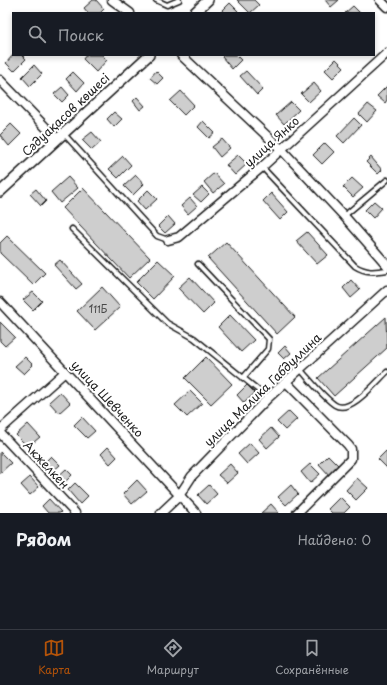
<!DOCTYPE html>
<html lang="ru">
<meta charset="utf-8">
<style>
body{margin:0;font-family:"Playpen Sans",sans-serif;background:#20242c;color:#f1f3f6}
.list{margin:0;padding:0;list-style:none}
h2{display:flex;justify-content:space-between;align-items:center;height:52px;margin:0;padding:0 16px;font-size:17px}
h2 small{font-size:13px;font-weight:400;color:#9ea1a6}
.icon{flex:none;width:22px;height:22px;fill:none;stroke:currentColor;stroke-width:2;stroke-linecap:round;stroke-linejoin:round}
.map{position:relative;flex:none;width:387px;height:513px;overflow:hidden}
.search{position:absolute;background:#171b24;box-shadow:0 2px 6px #0003;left:12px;right:12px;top:12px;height:44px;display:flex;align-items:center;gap:10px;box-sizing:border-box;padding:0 14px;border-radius:0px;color:#9ea1a6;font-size:15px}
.sheet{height:116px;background:#171b24}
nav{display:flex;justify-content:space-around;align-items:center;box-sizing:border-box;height:56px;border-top:1px solid #363941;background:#171b24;font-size:11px;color:#9ea1a6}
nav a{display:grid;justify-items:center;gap:2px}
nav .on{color:#b45309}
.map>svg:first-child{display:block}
.building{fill:#cecece;stroke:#1c1c1c}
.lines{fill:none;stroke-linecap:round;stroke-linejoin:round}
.service-casing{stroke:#1c1c1c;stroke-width:7}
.minor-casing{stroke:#1c1c1c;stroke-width:11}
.tertiary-casing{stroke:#1c1c1c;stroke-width:12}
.service{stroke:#fff;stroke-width:4}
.minor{stroke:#fff;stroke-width:8}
.tertiary{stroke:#fff;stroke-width:9}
.labels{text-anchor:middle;stroke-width:4;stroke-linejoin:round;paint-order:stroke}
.number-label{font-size:10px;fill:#484848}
.street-label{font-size:12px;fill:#1c1c1c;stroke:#fff}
</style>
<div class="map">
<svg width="387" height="513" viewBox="0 0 387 513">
<rect width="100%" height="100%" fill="#fff"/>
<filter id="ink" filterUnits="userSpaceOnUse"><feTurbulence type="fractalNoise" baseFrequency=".025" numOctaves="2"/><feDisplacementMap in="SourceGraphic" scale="8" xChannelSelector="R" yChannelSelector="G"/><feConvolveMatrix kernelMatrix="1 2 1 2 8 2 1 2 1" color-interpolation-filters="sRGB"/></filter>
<g filter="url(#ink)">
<!-- building -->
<path class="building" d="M93,0H96L104,9L100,13H88L84,8Z
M237,0H254L259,5L250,13Z
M325,0H339L331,7Z
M230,3L238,11L236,13H220Z
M353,6L360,13H345Z
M13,55H22L26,59L14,71L6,63Z
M86,55H102L107,60L96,72L83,59Z
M224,55H236L241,60L232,69L222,57Z
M336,59L344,67L333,78L325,70Z
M34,65L42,74L30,86L22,77Z
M156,71L163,78L157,84L150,78Z
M246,71L263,89L257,95L240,76Z
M73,72L84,83L77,91L66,79Z
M314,83L321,91L309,102L301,94Z
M387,86V100L385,103L377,96Z
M62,87L69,95L62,102L54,94Z
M181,91L194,105L184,115L170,101Z
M137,97L145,106L140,110L133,101Z
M291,102L299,110L284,124L276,115Z
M368,104L377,111L367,122L359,114Z
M114,112L122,119L114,127L107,119Z
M354,118L361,125L344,143L337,136Z
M203,121L215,133L209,138L198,127Z
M11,124L21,134L9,146L0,135Z
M92,132L101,142L92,150L82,140Z
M222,139L230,148L220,157L212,147Z
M325,143L334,152L322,164L313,155Z
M238,155L247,164L235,175L226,165Z
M123,156L131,165L118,178L109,169Z
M371,157L382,170L378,174L366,162Z
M214,173L224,184L213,193L204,182Z
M136,175L144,184L133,195L124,186Z
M68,177L78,188L60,203L51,192Z
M352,178L363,188L353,197L343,187Z
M202,187L209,194L201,202L193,195Z
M83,188L150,258L129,278L63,208Z
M36,189L46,201L41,206L30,194Z
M148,190L157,199L145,210L137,201Z
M271,193L288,212L280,220L263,201Z
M190,198L197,206L188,214L181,206Z
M374,201L382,208L373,218L365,210Z
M168,216L175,224L165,233L158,226Z
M307,232L328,255L317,264L296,241Z
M7,236L45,273L33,285L0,253V243Z
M226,242L295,317L277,334L208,258Z
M60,260L82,284L76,289L54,265Z
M158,260L175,276L153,299L136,282Z
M190,277L214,303L203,314L178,288Z
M351,280L360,290L351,298L343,288Z
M102,287L120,307L95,330L77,311Z
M33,292L42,301L33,310L23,300Z
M230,315L254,340L241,352L218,327Z
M386,317L387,348L334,396L318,378Z
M0,322L15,337L5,346L0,341Z
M285,346L291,353L284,359L278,353Z
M25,357L33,365L24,374L15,366Z
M206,357L232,384L211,404L185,378Z
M247,385L255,393L244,403L237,395Z
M190,391L202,403L187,417L175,405Z
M60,392L70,403L59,413L49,402Z
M289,411L297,419L285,430L277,422Z
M82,417L95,431L87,438L74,425Z
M28,424L40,437L28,447L16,435Z
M271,428L279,437L267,448L259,439Z
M250,443L259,453L247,464L238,454Z
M108,447L117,457L110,464L101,454Z
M386,451L387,452V468L378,459Z
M0,452L11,463L0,473Z
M328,455L340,467L330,476L319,464Z
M51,456L60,465L52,472L44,463Z
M230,464L238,473L227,483L218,475Z
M310,464L320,474L310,483L301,472Z
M66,469L72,475L61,486L55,479Z
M30,477L39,487L30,495L21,485Z
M357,478L368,488L356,500L346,490Z
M137,480L147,491L132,504L123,494Z
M75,483L88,496L80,504L68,490Z
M209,485L217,494L206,504L198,495Z
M291,485L298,494L286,505L278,497Z
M340,497L350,507L344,513H332L328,509Z
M49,499L61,512L60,513H48L42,506Z
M271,504L279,513H261Z"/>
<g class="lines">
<defs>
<path id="service" d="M156,0L167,5L179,0
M64,134L157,236L168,240
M262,167L355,266C366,273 374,272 387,270
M344,216L387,180
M72,229L167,323L194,338L268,398
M198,264L269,339L268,349L243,378
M300,369C310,380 323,397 335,405C350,415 377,381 387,372"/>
<path id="minor" d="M112,0L130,13
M380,0L387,7
M181,55L282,150L344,216L387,265
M0,80L57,139
M168,240L179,237L262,167L387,53
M0,302L196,513
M286,382L348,445L351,449V459L297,513
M0,430L65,372
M0,433L75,513
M161,513L179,496L192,476L268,398L387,290"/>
<path id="tertiary" d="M194,13L208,0
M0,192L149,55"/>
</defs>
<!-- service casing -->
<use href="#service" class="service-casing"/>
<!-- minor casing -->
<use href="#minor" class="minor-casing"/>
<!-- tertiary casing -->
<use href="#tertiary" class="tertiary-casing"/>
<!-- service -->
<use href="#service" class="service"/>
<!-- minor -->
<use href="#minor" class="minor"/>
<!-- tertiary -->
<use href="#tertiary" class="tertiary"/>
</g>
</g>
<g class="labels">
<!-- number labels -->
<g class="number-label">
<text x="98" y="313">111Б</text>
</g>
<!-- street labels -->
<g class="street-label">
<text transform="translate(66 115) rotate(-43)" y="4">Сәдуақасов көшесі</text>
<text transform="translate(272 142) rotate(-42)" y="4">улица Янко</text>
<text transform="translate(263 390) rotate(-44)" y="4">улица Малика Габдуллина</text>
<text transform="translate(107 399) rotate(47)" y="4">улица Шевченко</text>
<text transform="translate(46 465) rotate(47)" y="4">Акжелкен</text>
</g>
</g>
</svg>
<div class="search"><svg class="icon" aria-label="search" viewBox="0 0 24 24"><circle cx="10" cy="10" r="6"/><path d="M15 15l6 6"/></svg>Поиск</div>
</div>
<section class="sheet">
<h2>Рядом<small>Найдено: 0</small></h2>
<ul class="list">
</ul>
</section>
<nav>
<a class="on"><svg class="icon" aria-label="map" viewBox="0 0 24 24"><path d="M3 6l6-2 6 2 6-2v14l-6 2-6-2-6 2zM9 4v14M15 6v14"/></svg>Карта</a>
<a><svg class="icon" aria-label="directions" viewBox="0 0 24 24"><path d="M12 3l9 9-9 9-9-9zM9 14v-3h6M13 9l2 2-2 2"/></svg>Маршрут</a>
<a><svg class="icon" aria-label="saved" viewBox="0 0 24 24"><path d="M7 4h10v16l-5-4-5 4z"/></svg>Сохранённые</a>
</nav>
